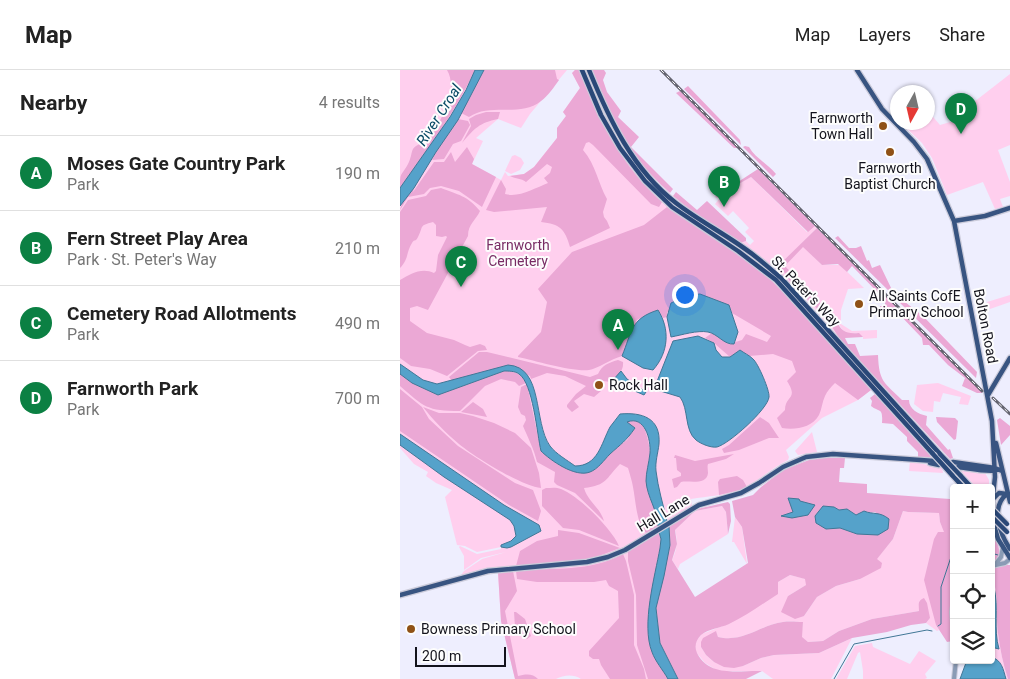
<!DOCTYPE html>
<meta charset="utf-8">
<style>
body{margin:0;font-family:Roboto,sans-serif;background:#f2f2f2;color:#222}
.controls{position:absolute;right:15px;bottom:15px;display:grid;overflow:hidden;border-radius:5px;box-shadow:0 1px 4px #0004}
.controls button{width:45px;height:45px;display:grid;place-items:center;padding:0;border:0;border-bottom:1px solid #e0e0e0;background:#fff;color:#222;font:25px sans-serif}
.compass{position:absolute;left:490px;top:15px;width:45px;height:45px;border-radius:50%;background:#fff;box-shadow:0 1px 4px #0004;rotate:188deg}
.scale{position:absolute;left:15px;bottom:12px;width:91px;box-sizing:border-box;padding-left:5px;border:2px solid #13131c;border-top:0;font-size:14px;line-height:18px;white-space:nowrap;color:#13131c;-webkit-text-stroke:4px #fdfdfd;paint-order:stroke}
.you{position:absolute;left:284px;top:224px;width:18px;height:18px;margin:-12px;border:4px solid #fff;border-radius:50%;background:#1a73e8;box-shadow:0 0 0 8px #1a73e833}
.badge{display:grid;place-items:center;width:32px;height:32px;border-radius:50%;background:#0b8043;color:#fff;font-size:16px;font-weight:700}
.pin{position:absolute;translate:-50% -41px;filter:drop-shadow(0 1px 2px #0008)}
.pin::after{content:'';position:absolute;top:26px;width:18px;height:15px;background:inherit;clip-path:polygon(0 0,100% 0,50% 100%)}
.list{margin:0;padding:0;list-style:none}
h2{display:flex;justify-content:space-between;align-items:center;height:65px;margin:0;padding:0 20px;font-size:21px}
h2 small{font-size:16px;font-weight:400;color:#767676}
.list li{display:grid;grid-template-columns:32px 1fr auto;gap:15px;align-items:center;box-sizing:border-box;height:75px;padding:0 20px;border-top:1px solid #e0e0e0}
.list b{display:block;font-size:19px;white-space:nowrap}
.list p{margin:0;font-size:16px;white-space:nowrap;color:#767676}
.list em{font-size:16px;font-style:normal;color:#767676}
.icon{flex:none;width:28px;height:28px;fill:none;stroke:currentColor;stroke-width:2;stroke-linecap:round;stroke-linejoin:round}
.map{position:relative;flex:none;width:610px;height:609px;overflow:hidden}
header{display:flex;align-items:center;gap:30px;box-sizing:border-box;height:70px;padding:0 25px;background:#fff;border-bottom:1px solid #e0e0e0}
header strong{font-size:24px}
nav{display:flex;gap:28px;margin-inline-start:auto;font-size:18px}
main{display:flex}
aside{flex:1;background:#fff}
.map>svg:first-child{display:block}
.green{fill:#ffcfee}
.forest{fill:#eba8d5;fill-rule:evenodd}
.water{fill:#55a2ca;stroke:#417796}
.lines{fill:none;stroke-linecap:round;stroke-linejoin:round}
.stream{stroke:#417796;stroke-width:1}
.tertiary-casing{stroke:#cbcbda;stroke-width:6}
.primary-casing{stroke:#cbcbda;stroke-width:7}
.trunk-casing{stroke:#cbcbda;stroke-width:7}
.tertiary{stroke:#8a9bb5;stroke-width:4}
.primary{stroke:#385481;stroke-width:4.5}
.trunk{stroke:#2a4878;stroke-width:4.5}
.rail-casing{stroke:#646470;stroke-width:3}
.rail{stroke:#fdfdfd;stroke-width:1;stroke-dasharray:4;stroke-linecap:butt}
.trunk-bridge-casing{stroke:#cbcbda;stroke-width:7;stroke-linecap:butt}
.trunk-bridge{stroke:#2a4878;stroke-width:4.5}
.poi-dot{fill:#8f5116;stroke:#fdfdfd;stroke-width:2}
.labels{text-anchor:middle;stroke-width:4;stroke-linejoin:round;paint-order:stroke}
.poi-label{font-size:14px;fill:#13131c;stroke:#fdfdfd;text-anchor:start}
.park-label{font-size:14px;fill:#782c64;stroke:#fdfdfd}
.street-label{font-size:14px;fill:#13131c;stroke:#fdfdfd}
.water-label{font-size:15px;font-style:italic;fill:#084a65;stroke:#fdfdfd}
</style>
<header>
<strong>Map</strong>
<nav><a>Map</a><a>Layers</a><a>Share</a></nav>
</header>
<main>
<aside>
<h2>Nearby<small>4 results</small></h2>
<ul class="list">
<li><span class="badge">A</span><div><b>Moses Gate Country Park</b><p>Park</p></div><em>190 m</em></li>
<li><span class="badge">B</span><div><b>Fern Street Play Area</b><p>Park · St. Peter's Way</p></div><em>210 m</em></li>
<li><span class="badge">C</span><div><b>Cemetery Road Allotments</b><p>Park</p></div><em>490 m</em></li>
<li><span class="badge">D</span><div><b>Farnworth Park</b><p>Park</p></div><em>700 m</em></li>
</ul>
</aside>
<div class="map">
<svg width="610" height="609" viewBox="0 0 610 609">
<rect width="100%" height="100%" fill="#eeeefe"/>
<!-- green -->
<path class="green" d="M0,0H167L130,44L121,58L98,49L76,68L83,71L72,94L101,110L105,102L108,106L124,104L134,97L157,68V58L166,46L163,42L180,18L172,3L175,0H180C201,57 231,112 282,148C305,164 341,181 361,200C400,238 435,279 471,320L458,330L422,348L386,380L389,387L388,390C371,398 358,412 341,419C327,426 307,426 291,429L292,436L256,457L259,463L252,583L268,609H181C173,604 164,605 156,609H115L101,551L98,502L114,497L61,505L64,501L82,489L106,482L81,488L64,500V486L59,477L60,476L77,484L101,479V477L77,482L65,476L57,475L45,427L52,420L36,413L26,406L28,402L14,394L0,378Z
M610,4V75L598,80L610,112V126L600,129L603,137L595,139L583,112L547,125L532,88L522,73L502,54L504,53L528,52V41L540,55L577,44L574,32Z
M115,85L121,88L124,93L120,100L111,104L105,101L112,86Z
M351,107L407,162L415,156L417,158L378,197L385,203L392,215L426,247L440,268L404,227L369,194L340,173L346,171L350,175L354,171L345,162L349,158L333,141L328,146L315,134L325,122Z
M403,176L422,195H440L464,218L448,219L441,240V254L452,261L477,260V268L463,269V267L456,263C440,268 439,248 430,241C427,240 425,239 422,238L419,231L385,196Z
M610,225V232L590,239L587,232Z
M538,313L571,326L568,335L559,334L561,327L543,323L540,332L534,331L533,342L523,341L514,334L517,315Z
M412,362L417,382L398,385L395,381Z
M510,391L542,398L543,403L509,401Z
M560,400L585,403L589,410V418H577Z
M322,436L326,442L328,464L280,494L278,499L272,490C277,480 278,470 275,460L295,441Z
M503,441L508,442L539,443L540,452L545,463L536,555L539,560L537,561L526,553L530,548L519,541L472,549L439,561L423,571L408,572L401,567L403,552C397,552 389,551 383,552C360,555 344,573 318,567L316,562L301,577L306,585L314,592L343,596L361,588L374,585L419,583L452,568L431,609H373L362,601H318L305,593L296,582L295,575L297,570L302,564L330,553L378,512L390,505L406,509V515L388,526L404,546L417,527L436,516L460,509L493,469Z
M335,447L342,457L347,494L334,472H332Z
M591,515L595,516C598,532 596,548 598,563C600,579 603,594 608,609H606C603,599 602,590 591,587V577L599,579L595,565L594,517Z
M472,573L473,577L510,594L519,581L536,591L525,604L527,608L525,609H463V601L460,582L458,583L447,609H436L455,576Z"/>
<!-- forest -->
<path class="forest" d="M47,0H75C55,43 27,80 0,118C0,101 1,107 8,94C11,89 11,83 13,79C16,75 22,73 25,70C41,55 59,20 47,0Z
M84,0H155L157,9L159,10C154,17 148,26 141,31C120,48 91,32 69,47L61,43Z
M175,0H180C198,50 222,96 262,132L259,137L251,134L193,75L189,72L186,73L183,80C196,95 198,113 207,129L203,142L204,147L207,151L210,158L170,177C165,159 160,154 141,152L147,137L94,142L86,140L101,110L106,119L105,124C119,128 135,118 148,113L144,108L150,103L152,97L147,94L126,112C121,108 116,109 110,106L124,104L134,97L157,68V58L166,46L163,42L180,18L172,3Z
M191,0H204L206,3L203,10L207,22L221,41L218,47L239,67L231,77L273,119L270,123C247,103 227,78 212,50C204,35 198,17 191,0Z
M288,16L340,70L341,75L284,19Z
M280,21L338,78H334L276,23Z
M86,42H100L98,49C79,53 75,58 62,73L71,56L69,49L76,45Z
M58,49L68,51L70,55L61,71L53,74L44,89L32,90L36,82Z
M345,76L349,77C355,88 367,93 376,104L373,107L343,77Z
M67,77L74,89L72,94L96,107L82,137L59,121L41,116L30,118L24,124L8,127L0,140L2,133L14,118L13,122L34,92H44L51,82L55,92Z
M358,99L415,156L408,162L351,107L325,122L320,128L315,127Z
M41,118C58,125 67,125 80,141C76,150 68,154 68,166L28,240L17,236L10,238V251L27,263L54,270L65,275L70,277L80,274L85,276L87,280L78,281L47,306L30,299L11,296L0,288V210C10,204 22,197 34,203L36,201L38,185L47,167L46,166L42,167L36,166V155L33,152C18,156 24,156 18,167C15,173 15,168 12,173C6,182 9,189 0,198V142L8,130L26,126L31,120Z
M276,122L297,140L307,131L346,168V171L340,173L293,142L273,126Z
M267,137L360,199L402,241L471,320L458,330L435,313C431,317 427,321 425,326C422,332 422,339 419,345C412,358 395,360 382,358L377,348L385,340C385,325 399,330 387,311L396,302L392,291L373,284L349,286L340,280L330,287L314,273L305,268L312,263L329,274L342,270L346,264L367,272L371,266L332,243L329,235L267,242V247L263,248L258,240L237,250L222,286C211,289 197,299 189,300C173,302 136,291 118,287V286L141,262L147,232L138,219L172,182L244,155Z
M417,158L582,322V323H577L562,316L565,308L548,295L529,275H523L522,268L497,242L492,243V241H481L480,236H485V230L452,196L447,202L438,194L422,195L403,177L385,196L419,231L422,238C442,247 434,266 459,263L463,267L445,268L448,274H455L460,286L478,285C479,312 484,312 502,330H509C509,339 518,344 527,346L526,355L548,380L550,379L553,388L550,389L439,268L426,247L392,215L385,203L377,197Z
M438,166L449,178H456L461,176L467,191L469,190L472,198L480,195L493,222L492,224L435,168Z
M496,225L523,246L577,302L576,308L494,227Z
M79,282H87L190,307L198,304C202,295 208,293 218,290L223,292C224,301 217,307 210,312L197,310L194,317L201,321L194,327L184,324L174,331L179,337L172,342L167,337V335L176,324L186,316L165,306L147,303L131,309L130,306L108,295L52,311L49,307Z
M104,301C114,301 121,303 126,313L119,316L115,312L101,309L85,316L60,341C27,341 24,337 0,316V304L12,313L38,325Z
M127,314L141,381L160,396L194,400L216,378L227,370L229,367L227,352C232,350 237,349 241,354C253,365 253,425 255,443L258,450V456L246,463C236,452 236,432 233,417C232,411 230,405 228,398L220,394C205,409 208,415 184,418C188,432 200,437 204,451L175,423L157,415L154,412L155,402L137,392C134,379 128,368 123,356L126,350L125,346L121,344L118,337L121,317Z
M0,319L22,337L29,349L58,376L115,413L133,420L141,441L138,451L109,435L0,361Z
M475,324L529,384L532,388L518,387V382L507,371V367L493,354L482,353C483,337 480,343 471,336L472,331L470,328Z
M73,332L83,339L87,347L61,342Z
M23,337L39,343H60L73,346L94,353L115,363L131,378L139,403L141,418C123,417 73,386 59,374C46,363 33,350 23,337Z
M360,347L369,353L379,368H369L339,380L324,383L322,379L329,375Z
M536,347L555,348L558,351L556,369L554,370L537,352Z
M600,348L610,356V365L601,375L597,350Z
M334,384L326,389L308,394C307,397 308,400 308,403C307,416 288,410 281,412L277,417L274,418L272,409L281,406V403L277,400L276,388H274L275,385L295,391Z
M424,388H445L444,398H440L439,412L467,414V423L550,429L551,419L554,420V520L550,539L553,571L547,572L536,555L524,510L534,469L538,462H544L540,452L539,443L508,442L503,441L493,469L477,489L482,493L481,498L460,509L436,516L417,527L404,546L395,549L381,542L388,526L406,515L405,509L390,505L378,512V524C362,534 346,546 329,554C320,558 308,559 301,565C296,570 294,576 297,583C309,608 340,600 362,601L346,609H278L260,573L256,538L270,475L269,456L297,439L328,432L330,434L331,451L328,464L326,442L322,436L295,441L275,460L277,474L272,490L295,527L348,493L342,457L335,447L332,431L353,425L361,417L383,400L409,390ZM434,437L439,440L447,439L456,445L476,442L457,464L440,458L426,459Z
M337,406L343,410L347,417L340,420L319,425L318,412L320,409Z
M146,418C151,418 156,417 161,419C179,426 212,459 219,476L179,460L163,458L142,436V420Z
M591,456C594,468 608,486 591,493Z
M158,460L179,463L220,478L191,489L116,496L120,481L137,471L158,466Z
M259,463L261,469L252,583L268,609H248L237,575L236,525L228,491V481Z
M223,484L226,491L234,525V575L244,599L246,609H210L201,595L199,589H193L189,586V581L219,548L218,521L209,516L206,510L194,512H137L117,509L116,501V500C152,498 191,502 223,484Z
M606,495H610V609H608C603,594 600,579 598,563C596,548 598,532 595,517L591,515V499Z
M113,501L117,521L105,541L118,606C125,604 133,603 138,609H115L101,551L98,502Z
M524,528L527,533L530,548L526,553L511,555L487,562L452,568L419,583L374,585L361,588L343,596L334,598L324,597L314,592L306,585L301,577V572L303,568L316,561L318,567C344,573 360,555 383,552C390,551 397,552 403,552L402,567L408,572L423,571L439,561L472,549L519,541C519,535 517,531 524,528Z
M114,542H116L125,549L131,566L127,569L115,557Z"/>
<!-- water -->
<path class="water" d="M75,0H84L58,50L36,82L14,118L0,136V118L50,47L66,20Z
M300,224L329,235L338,262L334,274C324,275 318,264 308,262C297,260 282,265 271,267L267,247L271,233L289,225Z
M258,240C270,259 269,282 253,300L243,298L222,286C232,262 230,249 258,240Z
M298,266L314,273L316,280L322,287H330L340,280C344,283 349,285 353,289C358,293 370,321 369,327C368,339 329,374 317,377C311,378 301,374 296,370C284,360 289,339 280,327L257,320L256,314L273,271Z
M0,294L23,310L37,314L108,295C144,297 133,352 150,376C156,384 167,390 175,396C198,396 201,374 210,357C213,353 217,348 220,344C242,342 261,348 259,374C258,383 255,392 256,401C258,418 263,434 267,451L258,456C258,441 247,427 246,411C246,402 249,393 250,383C251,370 245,345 227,352L235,358C226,371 221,374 210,384C204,390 198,399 190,402C175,408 150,390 141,381C137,364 133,313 119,304C115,301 109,301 104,301L38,325L12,313L0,304Z
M221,301L227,309L246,322L244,325L214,312L213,310Z
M0,364L104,435L139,455L141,461L111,477L107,478L101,477V475L111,471L116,466L114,456L110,450L44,407L0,375Z
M388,428L399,429L400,431L415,435L408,445L392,448L381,446L393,442Z
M423,436L434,437L439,440L447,439L456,445L464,441C473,445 479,441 489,449L488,459L478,465L457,464L440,458L426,459L416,453L415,446Z
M269,456L270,475L264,506L256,538L260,573L278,609H268C263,600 255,591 252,582C241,555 255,506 260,478L261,469L259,462Z
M591,516L594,517C599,538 593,559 599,579L591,577Z
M591,587C602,590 603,599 606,609H560L567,590H591Z"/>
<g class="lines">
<!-- stream -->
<path class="stream" d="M591,483L598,485
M538,556L541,554V517L554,478
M434,609L454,574L527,560L532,561"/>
<defs>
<path id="tertiary" d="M595,495L601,487L603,477
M591,496L605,493L610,489
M554,529L552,542L554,563
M554,609L556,590"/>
<path id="primary" d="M457,0L482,39L514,72L527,89L554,151L592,351L595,407L592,434L593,452L598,469L610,488
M554,151L585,146L610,138
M588,325L610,288
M596,373L610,432
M553,392L595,398L602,401
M530,393L539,395
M558,397C567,398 591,403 597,400
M607,424C590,437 600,464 610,479
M594,428L599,423L607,424
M0,525L88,501L187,492L208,487L225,480L299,435L341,423L359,413L383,397L406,387L433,384L535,391"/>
<path id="trunk" d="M182,0L201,45L220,78L245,111L272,137L338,181L376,210L533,384
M189,0C209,49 233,100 276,133C302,153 331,167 356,187C365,194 374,202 382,209L540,384
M552,405L564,418
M560,405L572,418"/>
</defs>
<!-- tertiary casing -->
<use href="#tertiary" class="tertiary-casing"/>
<!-- primary casing -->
<use href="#primary" class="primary-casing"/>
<!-- trunk casing -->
<use href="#trunk" class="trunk-casing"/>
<!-- tertiary -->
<use href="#tertiary" class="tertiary"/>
<!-- primary -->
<use href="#primary" class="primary"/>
<!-- trunk -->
<use href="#trunk" class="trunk"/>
<defs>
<path id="rail" d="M261,0L582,321
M593,328L610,344"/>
</defs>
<!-- rail casing -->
<use href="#rail" class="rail-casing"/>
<!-- rail -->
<use href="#rail" class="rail"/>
<defs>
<path id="trunk-bridge" d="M533,384L552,405
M540,384L560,405
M591,438L607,454
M591,446L607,462"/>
</defs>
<!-- trunk-bridge casing -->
<use href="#trunk-bridge" class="trunk-bridge-casing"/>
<!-- trunk-bridge -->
<use href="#trunk-bridge" class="trunk-bridge"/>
</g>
<!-- markers -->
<g class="poi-dot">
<circle cx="483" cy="56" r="5"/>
<circle cx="490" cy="82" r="5"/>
<circle cx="459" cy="234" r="5"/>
<circle cx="199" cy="315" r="5"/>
<circle cx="11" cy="559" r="5"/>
</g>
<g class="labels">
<!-- poi labels -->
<g class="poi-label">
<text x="473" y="53" text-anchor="end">Farnworth<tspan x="473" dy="16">Town Hall</tspan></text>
<text x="490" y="103" text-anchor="middle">Farnworth<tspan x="490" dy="16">Baptist Church</tspan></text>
<text x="469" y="231">All Saints CofE<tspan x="469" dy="16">Primary School</tspan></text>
<text x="209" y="320">Rock Hall</text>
<text x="21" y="564">Bowness Primary School</text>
</g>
<!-- park labels -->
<g class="park-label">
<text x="118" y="180">Farnworth<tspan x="118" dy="16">Cemetery</tspan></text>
</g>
<!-- street labels -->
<g class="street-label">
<text transform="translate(406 221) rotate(46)" y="5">St. Peter's Way</text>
<text transform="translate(586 256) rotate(79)" y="5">Bolton Road</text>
<text transform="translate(263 443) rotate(-31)" y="5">Hall Lane</text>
</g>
<!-- water labels -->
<g class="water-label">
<text transform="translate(39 45) rotate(-57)" y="5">River Croal</text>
</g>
</g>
</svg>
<div class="controls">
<button>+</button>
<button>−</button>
<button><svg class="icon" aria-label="locate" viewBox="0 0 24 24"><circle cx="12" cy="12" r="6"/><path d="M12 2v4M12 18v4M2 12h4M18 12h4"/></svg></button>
<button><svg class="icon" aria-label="layers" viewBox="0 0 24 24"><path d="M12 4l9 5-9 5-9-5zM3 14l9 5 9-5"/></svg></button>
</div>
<svg class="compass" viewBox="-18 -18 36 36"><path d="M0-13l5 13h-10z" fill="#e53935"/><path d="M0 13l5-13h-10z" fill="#767676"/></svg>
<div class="scale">200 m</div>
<div class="you"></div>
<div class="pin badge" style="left:218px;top:280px">A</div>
<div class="pin badge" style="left:324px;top:137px">B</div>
<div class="pin badge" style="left:61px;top:217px">C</div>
<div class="pin badge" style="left:561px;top:64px">D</div>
</div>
</main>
